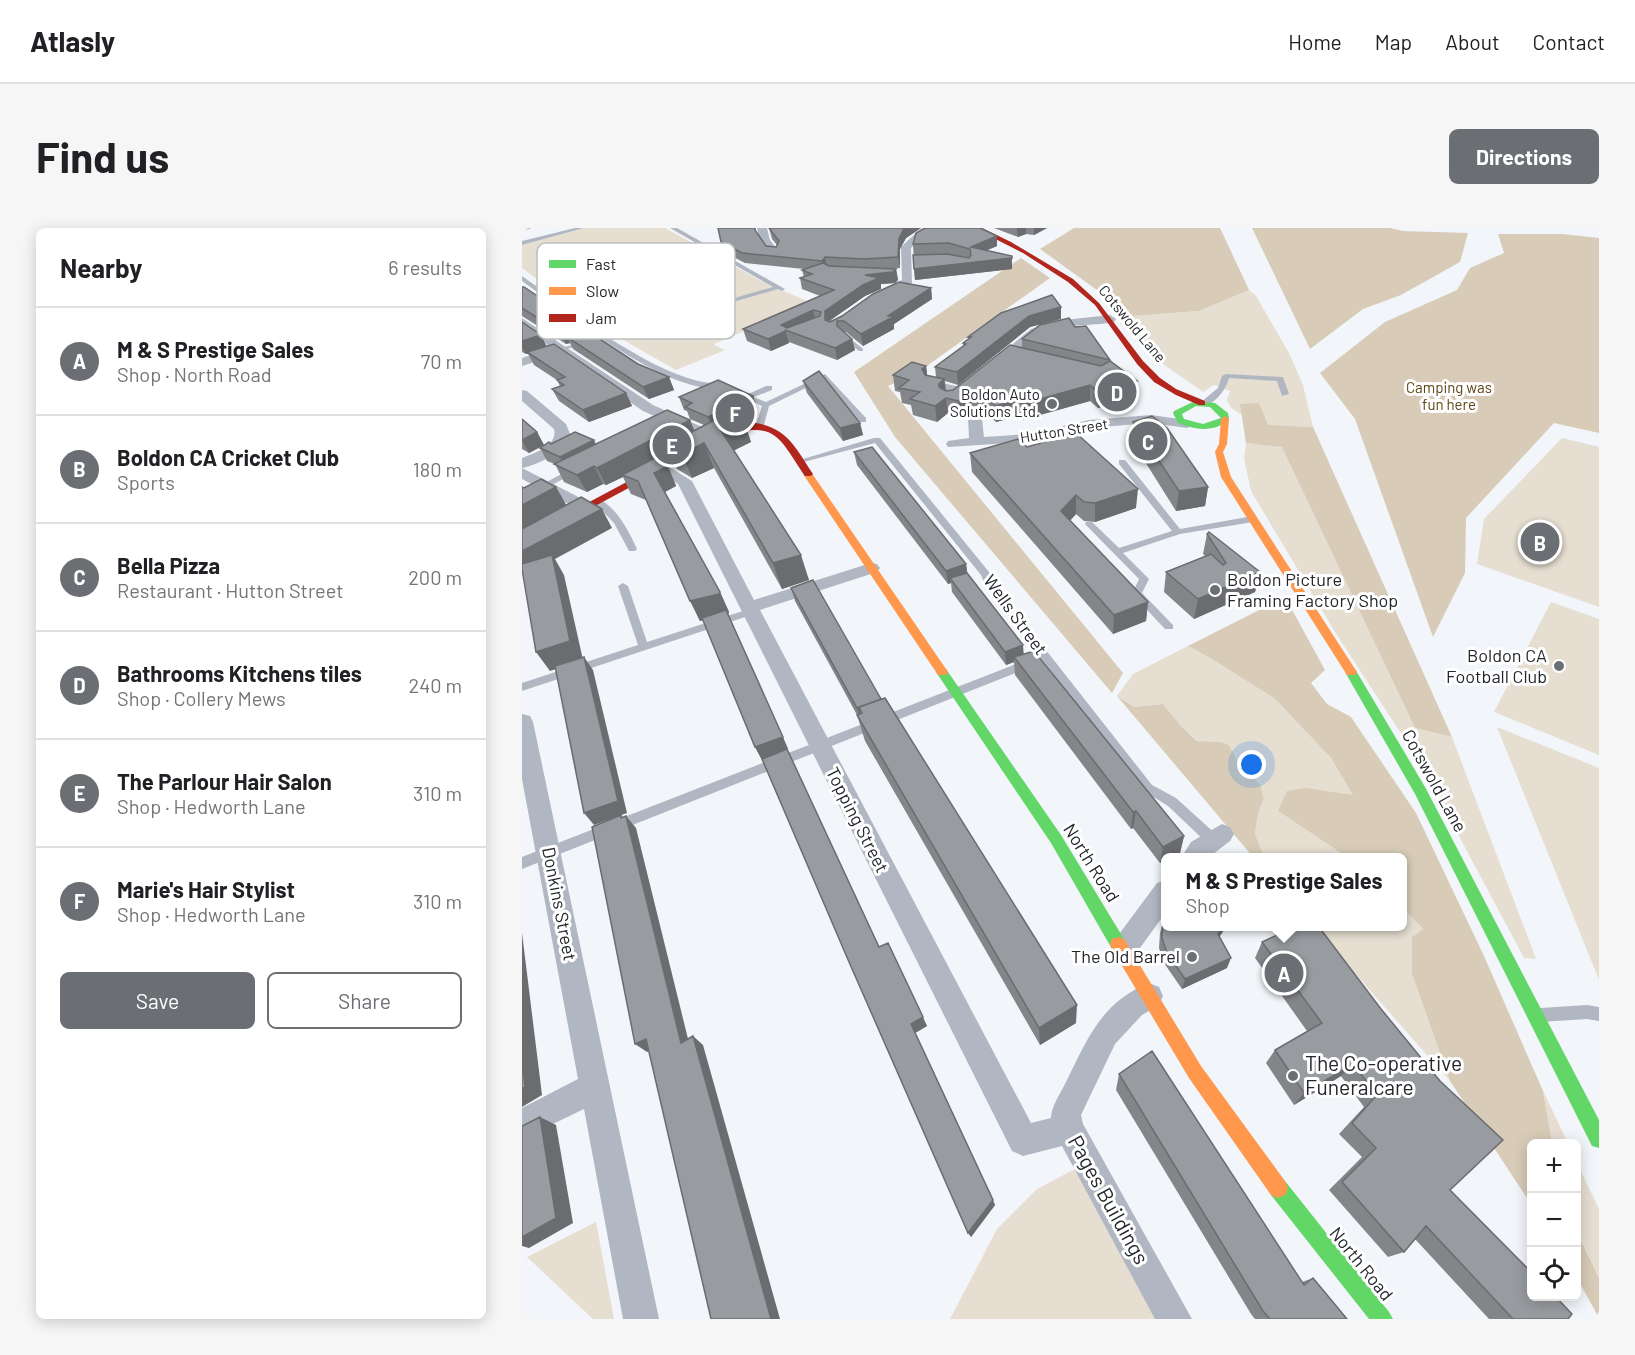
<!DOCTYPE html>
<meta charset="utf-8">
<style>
body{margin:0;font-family:Barlow,sans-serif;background:#f6f6f6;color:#202124}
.controls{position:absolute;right:18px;bottom:18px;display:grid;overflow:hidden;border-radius:9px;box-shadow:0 3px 15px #0003}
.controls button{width:54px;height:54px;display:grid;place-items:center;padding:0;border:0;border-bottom:2px solid #e0e0e0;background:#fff;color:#202124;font:30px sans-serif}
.you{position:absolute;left:730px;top:537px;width:21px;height:21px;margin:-15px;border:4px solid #fff;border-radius:50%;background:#1a73e8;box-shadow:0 0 0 9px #1a73e833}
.badge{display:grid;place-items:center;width:39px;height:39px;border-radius:50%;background:#6b6e73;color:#fff;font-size:20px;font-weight:700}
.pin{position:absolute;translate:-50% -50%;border:3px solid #fff;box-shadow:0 2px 6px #0006}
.popup{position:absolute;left:639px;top:625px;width:246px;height:78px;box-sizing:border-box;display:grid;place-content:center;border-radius:9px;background:#fff;filter:drop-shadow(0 2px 4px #0005);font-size:20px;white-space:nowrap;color:#757577}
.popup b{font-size:22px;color:#202124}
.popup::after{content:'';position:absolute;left:50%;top:100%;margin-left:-12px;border:12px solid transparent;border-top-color:#fff}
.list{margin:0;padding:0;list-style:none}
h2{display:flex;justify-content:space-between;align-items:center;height:78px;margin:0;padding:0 24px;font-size:26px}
h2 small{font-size:20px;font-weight:400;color:#757577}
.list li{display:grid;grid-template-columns:39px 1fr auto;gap:18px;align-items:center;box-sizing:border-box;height:108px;padding:0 24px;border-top:2px solid #e0e0e0}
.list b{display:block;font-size:22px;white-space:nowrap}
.list p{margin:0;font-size:20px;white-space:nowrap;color:#757577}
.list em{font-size:20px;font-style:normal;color:#757577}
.actions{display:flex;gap:12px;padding:18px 24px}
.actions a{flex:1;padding:14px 0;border:2px solid #6b6e73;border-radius:9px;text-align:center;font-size:21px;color:#6b6e73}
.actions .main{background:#6b6e73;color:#fff}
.icon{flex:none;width:33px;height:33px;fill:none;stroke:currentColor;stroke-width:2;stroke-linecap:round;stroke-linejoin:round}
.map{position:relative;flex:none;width:1077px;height:1091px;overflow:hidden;border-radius:9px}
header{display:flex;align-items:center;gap:36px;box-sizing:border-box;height:84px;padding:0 30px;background:#fff;border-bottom:2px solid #e0e0e0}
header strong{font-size:28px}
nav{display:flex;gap:33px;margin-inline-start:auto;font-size:21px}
.intro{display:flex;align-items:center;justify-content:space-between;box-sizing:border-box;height:144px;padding:0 36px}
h1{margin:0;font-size:42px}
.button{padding:15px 27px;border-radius:9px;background:#6b6e73;color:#fff;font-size:21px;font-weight:700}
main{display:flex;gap:36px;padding:0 36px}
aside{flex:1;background:#fff;border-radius:9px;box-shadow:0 3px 15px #0003}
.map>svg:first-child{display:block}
.green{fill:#e6ded1}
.forest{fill:#d8ccb8}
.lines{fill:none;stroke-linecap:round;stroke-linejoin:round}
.lane{fill:#b1b7c2;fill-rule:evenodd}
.street{fill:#b1b7c2;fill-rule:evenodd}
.fast{fill:#63d668;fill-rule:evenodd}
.slow{fill:#ff974d;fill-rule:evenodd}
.jam{fill:#b3261e;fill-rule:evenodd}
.wall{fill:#838589}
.shaded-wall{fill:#6a6c6f}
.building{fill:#989b9f;stroke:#6a6c6f;stroke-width:1.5;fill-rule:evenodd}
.poi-dot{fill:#6b6e73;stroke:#fff;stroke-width:2}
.labels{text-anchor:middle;stroke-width:6;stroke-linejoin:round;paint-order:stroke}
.far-street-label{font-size:15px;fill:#23262b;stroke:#fff}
.far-park-label{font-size:15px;fill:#5e4514;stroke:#fff}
.far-poi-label{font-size:15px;fill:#23262b;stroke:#fff;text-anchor:end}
.poi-label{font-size:18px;fill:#23262b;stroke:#fff;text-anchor:end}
.street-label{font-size:18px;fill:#23262b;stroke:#fff}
.near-poi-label{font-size:21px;fill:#23262b;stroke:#fff;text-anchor:start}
.near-street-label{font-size:21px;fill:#23262b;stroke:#fff}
.key{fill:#fff;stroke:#bdbebf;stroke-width:1.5}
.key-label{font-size:16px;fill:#23262b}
</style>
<header>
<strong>Atlasly</strong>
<nav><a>Home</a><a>Map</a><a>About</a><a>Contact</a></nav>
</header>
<div class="intro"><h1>Find us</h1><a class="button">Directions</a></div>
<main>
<aside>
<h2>Nearby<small>6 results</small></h2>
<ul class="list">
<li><span class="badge">A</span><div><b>M &amp; S Prestige Sales</b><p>Shop · North Road</p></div><em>70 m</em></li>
<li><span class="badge">B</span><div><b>Boldon CA Cricket Club</b><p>Sports</p></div><em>180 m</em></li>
<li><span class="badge">C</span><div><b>Bella Pizza</b><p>Restaurant · Hutton Street</p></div><em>200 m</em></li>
<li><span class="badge">D</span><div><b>Bathrooms Kitchens tiles</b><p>Shop · Collery Mews</p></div><em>240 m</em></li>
<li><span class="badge">E</span><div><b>The Parlour Hair Salon</b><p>Shop · Hedworth Lane</p></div><em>310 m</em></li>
<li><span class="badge">F</span><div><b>Marie's Hair Stylist</b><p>Shop · Hedworth Lane</p></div><em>310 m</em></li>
</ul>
<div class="actions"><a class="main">Save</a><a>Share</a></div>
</aside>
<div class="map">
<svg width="1077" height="1091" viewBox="0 0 1077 1091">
<rect width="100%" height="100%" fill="#f2f5f9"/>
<!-- green -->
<path class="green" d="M63,0H143L247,57L290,75L194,115L192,117L203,122L154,142L82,101L0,40V17Z
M727,62L734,68L767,125L781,157L791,199L745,197L719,177L720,187L709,180L705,172L708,163L692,157L681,164L634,131L619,113L611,88L677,83Z
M1040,210L1077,219V379L955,336L962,291Z
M724,215L760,218L893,500L930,509L1014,731L1002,730L897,533L813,404L729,263L722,230Z
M1029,374L1077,391V527L972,484Z
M666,418L690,431L753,471L809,530L832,568L804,563L756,583L825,629H742L733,606L736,585L742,571L738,556L720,541L707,517L699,514L676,513L659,498L641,476L612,479L595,468L611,446Z
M975,499L1077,540V752Z
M881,680L901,701L890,709V746L928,853L792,699L880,698Z
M1021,863L1046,915H1030Z
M1054,933L1077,981V1050L1055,1001Z
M555,940L640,1091H428L475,1001L515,961Z
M74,994L92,1091H71L5,1029Z"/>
<!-- forest -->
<path class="forest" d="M552,0H698L727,62L677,83L611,88L518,21Z
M730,0H868L881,3L946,5L938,34L879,67L841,81L788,121Z
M976,6H1041L1077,10V205L1032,195L944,290L943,345L911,409L833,191L798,145L863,94L935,62L948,40L982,25Z
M499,30L528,50L395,145L366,158L601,445L590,465L373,209L332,144Z
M737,175L746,197L791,199L930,509L893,500L760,219L724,215L718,176Z
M763,369L803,442L789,455L805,476L829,489L894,585L962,728L1021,863L1030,915L1010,916L1009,976L928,853L890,746V709L901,701L881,680L880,630L825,629L756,583L765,563L784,560L831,567L809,530L753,471L690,431L666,418Z
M595,468L612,479L641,476L659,498L675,513L699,514L707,517L720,541L738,556L742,571L736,585L733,606L742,629H731Z
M1054,1001L1077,1050V1090L1055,1050Z"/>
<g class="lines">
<!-- lane -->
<path class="lane" d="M53,0H62L0,17V13Z
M148,0H155L263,61L260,63L256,61L87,110C115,127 144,145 176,153C185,155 194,155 204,157V161C160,163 117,134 81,112L36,123V121L77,109L0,53V48L83,107L251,59Z
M319,106H323L341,121V123H337L319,108Z
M303,146L344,190V194H338L302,151L247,178L242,197L238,199L234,197L240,178L213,165L217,163L226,166L244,158H250V162L232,169L244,174Z
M704,146L761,149L767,166L760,168L755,153L707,150C704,162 692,178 679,178V174L696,160L700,148Z
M352,210H358L467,344L472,356L630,557L654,570L696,608L697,612L696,616L691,617L686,616L646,578L622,563L464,359L459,347L353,215L278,235L274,233Z
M597,232H603L658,301L731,288L735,291L731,294L658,306L601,325L627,351L620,365L651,397V401H643L612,368L610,366L617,351L563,296L564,294H570L597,320L650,303L597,236Z
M49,241L56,243L0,273V267Z
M75,270C95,279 106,302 115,321L113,323H107L92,295L71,273Z
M101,355L106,358L125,414L224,382L228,381L233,384L232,386L0,463V455L116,417L96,358Z
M507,431L512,435L511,438L0,641V629Z
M1065,777L1077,779V793L1065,791L1018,794L1013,792L1010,787L1013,782L1018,780Z"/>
<!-- street -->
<path class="street" d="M235,0H245L248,12L258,25L257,27H249L238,12Z
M404,0H417L401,8L389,20L390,55L360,70H352V66L380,52L379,19L395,4Z
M588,87L594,91L592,94C568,99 536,94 515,109C503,117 478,144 465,141L464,138L509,101L542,92Z
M0,90L131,177L198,207L200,210L198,213H188L121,183L38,126L0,138V130L30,120L0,99Z
M411,153L443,160L445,163L438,167L406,160L404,157Z
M0,162L5,163L44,196L48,206C43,224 18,236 0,240L70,276L72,279L70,282H58L0,251V230C12,225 36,218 32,201L0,173Z
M453,187L460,191L462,209L505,206L567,192L629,187L665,192L672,196L665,200L629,195L567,200L505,214L426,219L424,216L426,213L447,210L446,191Z
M139,234L170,253L232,372L349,335L355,336L358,340L355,344L238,382L509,895L529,890C529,879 538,866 543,856C565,812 579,774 627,755L637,759L641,768L637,777L620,787L593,816L559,887L561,896L670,1091H633L540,918L501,928L490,923L156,256L131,239Z
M0,486L8,488L11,494L137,1091H101L62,881L0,911V880L56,851L0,551Z
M700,596L708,599L712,606L708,613L686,630H659L669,614Z
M644,652V684L610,731L601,734L592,731L588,722L592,713L635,655Z"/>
<!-- fast -->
<path class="fast" d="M673,173L693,175L706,185L707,191C693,205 673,202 656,195L651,185L652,183ZM674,178L688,179L699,190L681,196L662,191L660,186Z
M420,440L424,441L539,607L602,711L604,716L602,721L596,723L590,721L529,615L416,447L414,444Z
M829,440L833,441L903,559L1077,892V920L1070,918L893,566L823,444Z
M756,950L763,953L867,1084L871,1091H847L749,967L746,960L749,953Z"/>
<!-- slow -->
<path class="slow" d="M703,188L707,191L705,216L701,224L709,249L833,441L835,444L833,447H825L699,249L693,224L697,216L699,191Z
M283,244H289L424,441L426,444L424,447H416L281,246Z
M596,709L602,711L679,838L763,953L766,960L763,967L756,970L749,967L667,850L590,721L588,716L590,711Z"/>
<!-- jam -->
<path class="jam" d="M0,0H9L0,3Z
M452,0H460L489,14L551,51L577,75L621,133L638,150L654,161L683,173V177H677L654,167L632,154L615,136L573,77L546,54L501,25Z
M234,195C266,200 275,222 291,246L289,248H283C258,212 255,192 206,207L0,317V310L200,203Z"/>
</g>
<!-- wall -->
<path class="wall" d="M233,0L234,4L244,18L254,19L255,17L250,11L247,0H399L384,10L378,21V40L364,41H374L376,52L373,55L359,56V61L343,68L307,93L409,60L410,71L372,96V101L341,118L324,104H323L330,111L333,122L315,132L267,114V115L249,123L225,113L221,101L298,68L280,61L278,50L282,49L280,42L282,41L223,35L202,24L196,1Z
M403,0L475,18L465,22L490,41L393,52L391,16Z
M472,0H525L512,7L504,6L496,9Z
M0,59L63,105L116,136L147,149L152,162L127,171L51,121L48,115L44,116L0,88Z
M539,91L508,99L436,157L423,153L424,163L431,162L500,120V111L553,99L588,132L587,134L615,153L614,168L576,180L568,173L500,192L496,188L474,194L462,183L450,180L437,189L426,185L415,194L391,187L389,177L380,175L378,164L373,163L371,147L404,138L405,147L414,149L413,139L441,118V115L447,111L446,109Z
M0,94L25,119L104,165L110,178L67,194L37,173L30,161L38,158L35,152L12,137L6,126H4L0,124Z
M281,153L338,195L341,207L321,213L285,165Z
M231,168L235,181L218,188L229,214L212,222L287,352L260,361L192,240L170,250L155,241L148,224L135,231L146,238L154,258L143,264L198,364L207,384L206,386L266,521L265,522L357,719L405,798L393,805L473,977L449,1009L240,532L233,519L181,392L178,393L124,272L109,266L101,249L84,257L81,256L65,264L42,254L33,236L25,233L18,220L74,216L168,192L172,202L182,197L168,191L165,183L162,182L157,169Z
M0,191L15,204L22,217L7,225L0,221Z
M611,194L686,259L683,278L654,283L610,213Z
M505,219L614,280L573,294L562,293L554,286L548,293L626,374L624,393L591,406L450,244L448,225Z
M332,224L444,336L445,345L502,426L662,608L658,625L648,630H644V632L638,635L611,600L609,601L493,447L492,434L484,437L430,364L429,355L426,356L335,237Z
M685,306L738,344L733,364L672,391L642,364L644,344L683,328L681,326Z
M269,360L360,471L554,795L518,817L343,513L335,487L273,373Z
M641,694L697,709L705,740L660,761L642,735L637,720L638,705Z
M740,714L928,962L1046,1091H967L893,1011L882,1024L866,1029L807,962L840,929L817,906L842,879L819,848L772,877L744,835L753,822L785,803L733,730Z
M597,846L780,1054L791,1050L825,1091H733L729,1086L594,862Z"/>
<!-- shaded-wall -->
<path class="shaded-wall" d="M382,0H399L384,10L378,21V40L376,29L377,11Z
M495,0H504V6L496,9Z
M512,0H525L512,7Z
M475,8V18L449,29V19Z
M490,28V41L393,52L392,41Z
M303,29L305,40L302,43L300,33Z
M374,41L376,52L373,55L359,56V61L343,68L306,94L303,92V83L343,47Z
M409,60L410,71L372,96V101L341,118L339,106Z
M539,79V91L508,99L436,157L435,144L507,88Z
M291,82L294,94L263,102L267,115L249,123L246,111L259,97Z
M60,98L65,110L45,109L48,115L44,116L38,104Z
M19,107L25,119L4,126L0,120V113Z
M330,111L333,122L315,132L313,120Z
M404,138L406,153L400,141Z
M147,149L152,162L127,171L121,159Z
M422,151L424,166L418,171L417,156Z
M615,153L614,168L576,180V164Z
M568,157V173L500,192V176Z
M448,164L450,180L437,189L436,173Z
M104,165L110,178L67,194L61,182Z
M231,168L235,181L191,201L186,189Z
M424,170L426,185L415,194L413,178Z
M495,172L496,188L474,194L473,178Z
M221,189L229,214L207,225L198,201Z
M168,192L175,210L145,217L148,224L102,248L100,247L101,249L84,257L75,240Z
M338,195L341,207L321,213L318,200Z
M15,204L22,217L7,225L0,212Z
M72,212L78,225L45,242L38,229Z
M182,215L192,240L170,250L160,226Z
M72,238L81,256L65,264L55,247Z
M146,238L154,258L141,265L132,245Z
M34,259L45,278L0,301V277Z
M686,259L683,278L654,283L657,263Z
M616,261L614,280L573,294V275Z
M554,267V286L539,302V283Z
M80,281L90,300L33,331L42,347L61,432L28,443L14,424L9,341L0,346V323Z
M279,327L287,352L260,361L251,335Z
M444,336L446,349L428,350L429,355L426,356L424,343Z
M738,344L733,364L672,391L676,371Z
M198,364L207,384L206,386L178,393L168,373Z
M626,374L624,393L591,406L592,387Z
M501,417L502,430L492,429V434L484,437L483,424Z
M62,429L71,442L105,585L72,597L62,585Z
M359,471L340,485L337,479L341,492L339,493L335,480Z
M261,509L266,521L240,532L233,519Z
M614,583L611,600L609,601L611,584Z
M99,587L107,597L104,588L114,600L169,823L159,815Z
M662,608L658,625L648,630H644V632L638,635L641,619Z
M701,699H704L692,717L696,706Z
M0,705L20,867L0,879Z
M709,730L705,740L660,761L663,751Z
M555,777L554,795L518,817L517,800Z
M401,789L405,798L393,805L389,796Z
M171,808L181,817L258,1091H249Z
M124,811L135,819L125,824L113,816Z
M831,836L819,848L772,877L782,865Z
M18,889L34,897L51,995L7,1020L0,1018V1009Z
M471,972L473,977L449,1009L446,1005Z"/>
<!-- building -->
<path class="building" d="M196,0H233V2L244,18L254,19L257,13L247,0H382L377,11L376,29L342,31L303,29L300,33L220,25L199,14Z
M403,0H458L475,8L449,19L490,28V30L392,41L391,27L425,26L447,30L449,27L448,21L427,15L391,16L394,5Z
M301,35L307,38L374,41L371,44L343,47L357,50L341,57L303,83V92L308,94L320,88L351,66L377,54L409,60L366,88L371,89L339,106L322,93H315V98L330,111L313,120L263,102L264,103L246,111L221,101L312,62L278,50L290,46L280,42ZM291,82L299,84L298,88L265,100L259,97Z
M0,59H2L60,98L38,104L0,80Z
M530,67L539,79L507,88L435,144L413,139L444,116L441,115L449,109H446L479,85Z
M547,90L553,99L564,98L588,132L500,111L518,97Z
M0,94L19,107L0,113Z
M67,104L116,136L147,149L121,159L45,109Z
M32,116L104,165L61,182L30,161L42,157L35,152L43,149L5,124Z
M488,117L579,138L588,133L615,153L576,164L568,157L500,176L495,172L473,178L461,167L448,164L436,173L424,170L413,178L388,171L398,164L377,160L387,152L371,147L390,134L404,138L400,141L403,147L422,151L417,156V159L424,163L431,162Z
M297,143L338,195L318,200L281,153Z
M196,152L231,168L186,189L163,179L170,175L157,169Z
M145,182L168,192L75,240L72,238L55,247L32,236Z
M209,185L221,189L198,201L279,327L251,335L182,215L160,226L145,217L202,187Z
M630,188L645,200L686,259L657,263L611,194Z
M0,191L15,204L0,212Z
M53,204L72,212L38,229L18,220L27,214L29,216Z
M554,205L616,261L573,275L562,274L554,267L539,283L626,374L592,387L448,225L496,211L505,219Z
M350,219L444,336L424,343L332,224Z
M133,230L146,238L132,245L198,364L197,366L168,373L116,253L100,247Z
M19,251L34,259L0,277V259L2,260Z
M59,269L80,281L0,323V301Z
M687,304L738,344L676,371L644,344L689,326L701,337L704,335L685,306Z
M30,327L48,413L14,424L0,341V336Z
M445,345L501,417L483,424L428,350Z
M291,352L359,471L335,480L269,360Z
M204,382L261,509L233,519L180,390Z
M512,423L662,608L641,619L614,583L611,584L492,429Z
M62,429L96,573L62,585L33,438Z
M363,470L555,777L517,800L335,487L340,485L337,479Z
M265,521L357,719L366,715L401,789L389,796L471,972L446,1005L327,734L240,531Z
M99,587V590L104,588L159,815L171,808L249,1091H189L124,811L113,816L70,599Z
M644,688V699H701L696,706L709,730L663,751L645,725L640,710L641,694Z
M772,699H797L859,781L918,853L981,912L928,962L1010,1045V1068H1033L1050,1086L1046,1091H991L904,998L882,1024L820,954L854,920L830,895L855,867L831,836L782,865L753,822L800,795L740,714Z
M630,823L782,1057L791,1050L825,1091H748L741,1083L597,846Z
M0,830L3,859L0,861Z
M18,889L34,990L0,1009V898Z"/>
<!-- markers -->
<g class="poi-dot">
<circle cx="530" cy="176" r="6"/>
<circle cx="693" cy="362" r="6"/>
<circle cx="1037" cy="438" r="6"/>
<circle cx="670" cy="729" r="6"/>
<circle cx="771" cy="848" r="6"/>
</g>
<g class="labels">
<!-- far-street labels -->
<g class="far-street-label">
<text transform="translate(610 96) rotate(50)" y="5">Cotswold Lane</text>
<text transform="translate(542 203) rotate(-9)" y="5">Hutton Street</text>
</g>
<!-- far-park labels -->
<g class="far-park-label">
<text x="927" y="165">Camping was<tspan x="927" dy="17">fun here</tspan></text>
</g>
<!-- far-poi labels -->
<g class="far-poi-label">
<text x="518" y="172">Boldon Auto<tspan x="518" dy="17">Solutions Ltd.</tspan></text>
</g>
<!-- poi labels -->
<g class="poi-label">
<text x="705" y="358" text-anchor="start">Boldon Picture<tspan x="705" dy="21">Framing Factory Shop</tspan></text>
<text x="1025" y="434">Boldon CA<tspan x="1025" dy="21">Football Club</tspan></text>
<text x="658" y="735">The Old Barrel</text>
</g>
<!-- street labels -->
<g class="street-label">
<text transform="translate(493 387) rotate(54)" y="6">Wells Street</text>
<text transform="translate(912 553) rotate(61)" y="6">Cotswold Lane</text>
<text transform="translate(335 592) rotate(63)" y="6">Topping Street</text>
<text transform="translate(569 635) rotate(58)" y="6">North Road</text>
<text transform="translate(37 676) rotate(79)" y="6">Donkins Street</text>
<text transform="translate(839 1036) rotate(51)" y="6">North Road</text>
</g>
<!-- near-poi labels -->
<g class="near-poi-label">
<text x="783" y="843">The Co-operative<tspan x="783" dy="24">Funeralcare</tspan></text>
</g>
<!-- near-street labels -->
<g class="near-street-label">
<text transform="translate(586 972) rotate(61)" y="7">Pages Buildings</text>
</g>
</g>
<!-- legend -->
<rect x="15" y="15" width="198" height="96" rx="9" class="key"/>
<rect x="27" y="32" width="27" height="8" fill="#63d668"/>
<rect x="27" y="59" width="27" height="8" fill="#ff974d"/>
<rect x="27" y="86" width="27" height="8" fill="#b3261e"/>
<g class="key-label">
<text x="64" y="42">Fast</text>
<text x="64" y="69">Slow</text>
<text x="64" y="96">Jam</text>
</g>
</svg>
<div class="controls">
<button>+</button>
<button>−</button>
<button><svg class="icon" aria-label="locate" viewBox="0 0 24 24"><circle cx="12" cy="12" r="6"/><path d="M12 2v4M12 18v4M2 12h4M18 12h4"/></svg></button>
</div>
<div class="you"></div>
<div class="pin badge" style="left:762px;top:745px">A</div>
<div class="popup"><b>M &amp; S Prestige Sales</b>Shop</div>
<div class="pin badge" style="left:1018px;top:314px">B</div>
<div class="pin badge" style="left:626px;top:213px">C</div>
<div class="pin badge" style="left:595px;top:164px">D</div>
<div class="pin badge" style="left:150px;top:217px">E</div>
<div class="pin badge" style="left:213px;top:185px">F</div>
</div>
</main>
